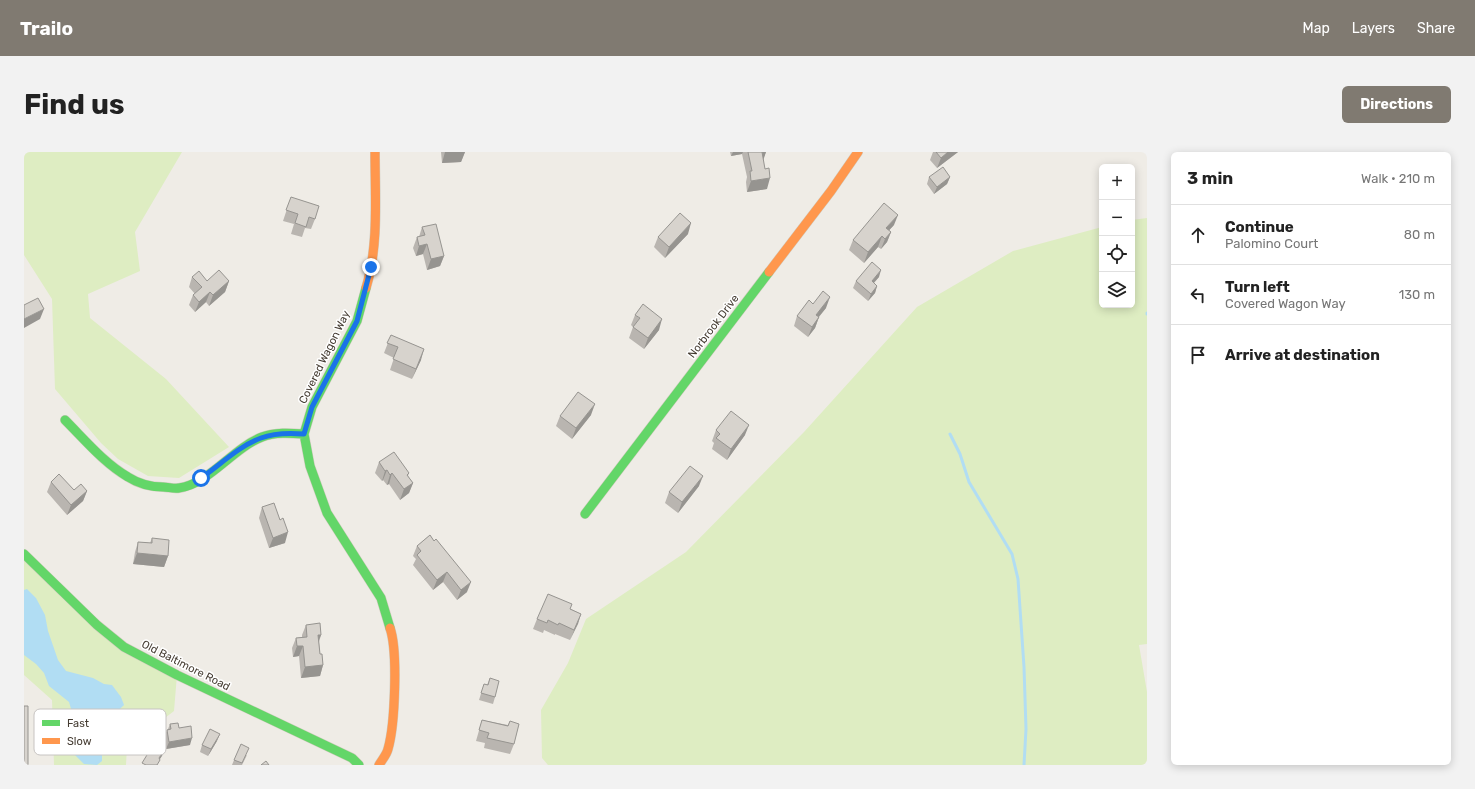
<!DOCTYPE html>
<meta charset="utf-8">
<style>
body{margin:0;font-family:Rubik,sans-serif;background:#f2f2f2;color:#222}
.controls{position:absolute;right:12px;top:12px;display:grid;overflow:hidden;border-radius:6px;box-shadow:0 2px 10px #0003}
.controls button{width:36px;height:36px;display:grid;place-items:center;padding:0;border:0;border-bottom:1px solid #e0e0e0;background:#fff;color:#222;font:20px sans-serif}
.stop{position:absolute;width:12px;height:12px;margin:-9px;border:3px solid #1a73e8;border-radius:50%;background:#fff}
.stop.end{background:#1a73e8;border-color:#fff;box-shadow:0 1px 4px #0008}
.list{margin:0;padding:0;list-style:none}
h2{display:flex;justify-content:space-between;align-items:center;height:52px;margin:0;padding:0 16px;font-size:17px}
h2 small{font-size:13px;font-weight:400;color:#767676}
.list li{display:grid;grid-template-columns:26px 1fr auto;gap:12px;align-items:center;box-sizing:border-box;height:60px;padding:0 16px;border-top:1px solid #e0e0e0}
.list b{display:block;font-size:15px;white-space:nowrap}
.list p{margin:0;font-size:13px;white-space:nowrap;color:#767676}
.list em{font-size:13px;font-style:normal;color:#767676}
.icon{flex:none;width:22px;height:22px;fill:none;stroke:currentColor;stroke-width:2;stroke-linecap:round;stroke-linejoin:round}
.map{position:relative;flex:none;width:1123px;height:613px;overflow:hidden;border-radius:6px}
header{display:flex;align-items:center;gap:24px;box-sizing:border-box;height:56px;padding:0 20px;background:#807a71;color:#fff}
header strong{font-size:19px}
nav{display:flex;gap:22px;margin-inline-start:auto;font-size:14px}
.intro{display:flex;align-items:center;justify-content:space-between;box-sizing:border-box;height:96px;padding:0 24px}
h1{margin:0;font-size:28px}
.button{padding:10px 18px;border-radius:6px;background:#807a71;color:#fff;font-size:14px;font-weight:700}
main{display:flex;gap:24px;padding:0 24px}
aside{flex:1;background:#fff;border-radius:6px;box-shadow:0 2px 10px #0003}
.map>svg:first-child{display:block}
.green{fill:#deedc2}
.water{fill:#b1ddf3}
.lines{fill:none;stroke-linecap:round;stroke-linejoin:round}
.stream{stroke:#b1ddf3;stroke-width:3}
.fast-casing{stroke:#d0cabd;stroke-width:10}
.slow-casing{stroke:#d0cabd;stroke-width:10}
.fast{stroke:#63d668;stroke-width:9}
.slow{stroke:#ff974d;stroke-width:9}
.wall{fill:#b9b5b0}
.shaded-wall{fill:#969490}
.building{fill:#d7d3cd;stroke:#969490}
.route{stroke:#1a73e8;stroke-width:5}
.labels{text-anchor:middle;stroke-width:3;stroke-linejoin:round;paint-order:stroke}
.street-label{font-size:11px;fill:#453c32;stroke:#fff}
.key{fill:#fff;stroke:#c7c4c2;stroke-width:1}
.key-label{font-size:11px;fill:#453c32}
</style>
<header>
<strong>Trailo</strong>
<nav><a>Map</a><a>Layers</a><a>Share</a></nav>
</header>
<div class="intro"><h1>Find us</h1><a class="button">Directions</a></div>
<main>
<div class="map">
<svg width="1123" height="613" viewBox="0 0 1123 613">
<rect width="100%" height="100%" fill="#efece6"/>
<!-- green -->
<path class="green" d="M0,0H158L111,80L116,119L64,142L66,166L142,227L205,295L155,326L124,324L94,307L77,291L31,237L28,147L0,103Z
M1123,66V492L1115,493L1123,540V613H524L518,606L517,558L544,511L562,467L662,400L780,280L893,155L989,99L1078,75V153H1108V68Z
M0,402L73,473L153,523L150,559L103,595L102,613H30L28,548L0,523Z"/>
<!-- water -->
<path class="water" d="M3,437L12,446L21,463L24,479L34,508L42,519L69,526L80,532L88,533L97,545L100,553L81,571L78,577V609L73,613L60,612L45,597L48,569V560L45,550L25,534L20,521L12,512L0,503V438Z"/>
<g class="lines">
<!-- stream -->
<path class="stream" d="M1123,162V161
M926,282L936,302L945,330L988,402L994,427L1000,515L1002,577L1000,613"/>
<defs>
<path id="fast" d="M342,136L333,169L288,255L280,282L286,314L303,361L357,446L366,476
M41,268C61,288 80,311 104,325C115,332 127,335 139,335C144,335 150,337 155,336C185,332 209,296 238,285C251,280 266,281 280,282
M561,362L745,120
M0,402L73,473L100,495L153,523L328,606L335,613"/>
<path id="slow" d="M745,120L807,39L834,0
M342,136C355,93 351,44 351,0
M355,613C358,608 363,602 364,597C371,573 374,499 366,476"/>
</defs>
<!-- fast casing -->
<use href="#fast" class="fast-casing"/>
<!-- slow casing -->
<use href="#slow" class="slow-casing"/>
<!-- fast -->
<use href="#fast" class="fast"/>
<!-- slow -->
<use href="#slow" class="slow"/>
</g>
<!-- wall -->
<path class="wall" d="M417,0H441L437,10L418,11Z
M706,0H742L739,7L743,37L723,40L722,30L723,25L718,2L707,4Z
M909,0H934L913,16L906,8Z
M905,25H926L923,32L910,42L903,32Z
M267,45L291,67L287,77L281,76L278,85L267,82L270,72L259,69Z
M870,73L865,78L867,80L863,90L857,97L854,95L840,111L825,98L829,88Z
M398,75L420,104L416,114L403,118L399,102L392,104L389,96L393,85H395Z
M664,82L641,106L630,95L634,85Z
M168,125L183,129H205L201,140L185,154L182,150L171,160L165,153L169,143L171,142L165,135Z
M855,125L850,131L853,134L851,141L844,149L829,136L832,129Z
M789,152L802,156L795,165L791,176L784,185L770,174L773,164Z
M611,163L635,178L620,197L605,186L609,175L607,173Z
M367,183L397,208L388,227L366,218L370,206L360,201Z
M567,263L548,287L532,274L536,264Z
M692,278L721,283L703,308L688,297L690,291L688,289Z
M355,310L385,321L384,324L389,331L385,341L376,348L365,332L363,333L359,328L358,329L351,321Z
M27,330L50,338L63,339L59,349L43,363L23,340Z
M675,334L654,361L641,351L645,340Z
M238,355L261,391L245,396L235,366Z
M406,383L443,440L433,448L419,430L409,438L389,413L392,407L389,404L393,394Z
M128,386L144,404L140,415L109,412L111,400L114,390L126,391Z
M547,457L557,462L546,488L531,482V483L520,478L519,481L509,477L513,467Z
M282,473L297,483L295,490L296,502L299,513L296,524L277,526L275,504L269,505L268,496L272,486L278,485V483Z
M466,526L471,545L469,552L455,548L460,532L463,533Z
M458,568L484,573L486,569L490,592L486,602L460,596L461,591L452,589Z
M146,572L166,593L142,597L140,585L143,578L144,577Z
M193,589L184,604L176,600L178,593Z
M223,603L218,613H208L210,608Z"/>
<!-- shaded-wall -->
<path class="shaded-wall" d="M421,0H441L437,10L418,11Z
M709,0H719L718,2L707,4Z
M738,0H742L739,9Z
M924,0H934L913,16L917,6Z
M926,25L923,32L910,42L913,35Z
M746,26L743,37L723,40L727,29Z
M874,63L870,73L858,86L862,76Z
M667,71L664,82L641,106L645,95Z
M867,80L863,90L857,97L861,87Z
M858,84L854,95L840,111L844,100Z
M403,92L399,102L392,104L395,94Z
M420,104L416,114L403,118L407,107Z
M857,118L855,125L845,136L848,129Z
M205,129L201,140L185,154L189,143Z
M853,134L851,141L844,149L847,142Z
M186,140L182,150L171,160L175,150Z
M806,145L802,156L788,173L792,163Z
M20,157L16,167L0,176V167Z
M795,165L791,176L784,185L788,175Z
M638,167L635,178L620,197L624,186Z
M400,197L397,208L388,227Z
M571,252L567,263L548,287L552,276Z
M725,273L721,283L703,308L707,297Z
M363,318L359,328L358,329L361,319Z
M368,321L365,332L363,333L366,323Z
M679,324L675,334L654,361L658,350Z
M389,331L385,341L376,348L380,337Z
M63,339L59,349L43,363L47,353Z
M264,380L261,391L245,396L249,386Z
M113,401L144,404L140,415L109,412Z
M423,420L419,430L409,438L413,428Z
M447,430L443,440L433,448L437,438Z
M557,462L554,472L546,488L550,478Z
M294,483H297L293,493Z
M273,494H279L275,504L269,505Z
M299,513L296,524L277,526L281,515Z
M196,582L193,589L184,604L187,597Z
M168,586L166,593L142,597L145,590Z
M141,597L138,604L132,613L135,606Z"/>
<!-- building -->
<path class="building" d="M724,0H738L741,17L745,16L746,26L727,29L726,19H728Z
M912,0H924L917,6Z
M919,15L926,25L913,35L905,25Z
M267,45L295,54L291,67L285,65L282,75L271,71L274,62L262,58Z
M860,51L874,63L862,76L867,80L861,87L858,84L844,100L829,88Z
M656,61L667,71L645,95L634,85Z
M412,72L420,104L407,107L403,92L395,94L393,85L401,83L398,75Z
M848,110L857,118L848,129L853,134L847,142L832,129Z
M195,118L205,129L189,143L186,140L175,150L169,143L178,135L168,125L175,119L183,129Z
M799,139L806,145L792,163L795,165L788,175L773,164L785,148L789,152Z
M14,146L20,157L0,167V153Z
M619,152L638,167L624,186L609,175L616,166L611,163Z
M367,183L400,197L392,217L369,207L374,195L363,191Z
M554,240L571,252L552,276L536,264Z
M707,259L725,273L707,297L692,286L696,282L692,278Z
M370,300L385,321L383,323L389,331L380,337L368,321L366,323L363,318L361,319L355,310Z
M666,314L679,324L658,350L645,340Z
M35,322L50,338L57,332L63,339L47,353L27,330Z
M250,351L256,368L259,366L264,380L249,386L238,355Z
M406,383L410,389L412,387L447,430L437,438L423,420L413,428L393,403L397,399L393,394Z
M128,386L145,388L144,404L113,401L114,390L128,391Z
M524,442L548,452L546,457L557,462L550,478L535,471L534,473L524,468L523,471L513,467Z
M296,471L297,483H294L296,502H298L299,513L281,515L279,494H273L272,486L283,485L282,473Z
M466,526L475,529L471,545L457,541L460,532L464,533Z
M0,554H4V613H0Z
M458,568L484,574L486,569L495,572L490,592L463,586L465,581L455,578Z
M154,571L155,576L167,574L168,586L145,590L143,578L147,577L146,572Z
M186,577L196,582L187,597L178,593Z
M131,590L141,597L135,606L136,608L133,613H122L118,611Z
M217,592L225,596L218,611L210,608Z
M242,609L245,613H237Z"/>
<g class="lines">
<!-- route -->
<path class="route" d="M177,326C196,313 215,294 237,286C250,281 267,281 280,282L288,255L333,169L347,115"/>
</g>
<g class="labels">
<!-- street labels -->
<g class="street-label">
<text transform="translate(689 174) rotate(-53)" y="4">Norbrook Drive</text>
<text transform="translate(300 205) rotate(-64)" y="4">Covered Wagon Way</text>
<text transform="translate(162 513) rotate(27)" y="4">Old Baltimore Road</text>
</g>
</g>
<!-- legend -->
<rect x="10" y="557" width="132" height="46" rx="6" class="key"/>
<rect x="18" y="568" width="18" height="6" fill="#63d668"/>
<rect x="18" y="586" width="18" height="6" fill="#ff974d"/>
<g class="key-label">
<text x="43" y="575">Fast</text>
<text x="43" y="593">Slow</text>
</g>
</svg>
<div class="controls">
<button>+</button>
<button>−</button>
<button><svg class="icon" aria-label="locate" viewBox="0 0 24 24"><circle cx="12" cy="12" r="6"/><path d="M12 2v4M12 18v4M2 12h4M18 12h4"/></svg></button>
<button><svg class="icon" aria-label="layers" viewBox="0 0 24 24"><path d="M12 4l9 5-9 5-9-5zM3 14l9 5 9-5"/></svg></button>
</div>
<div class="stop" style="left:177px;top:326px"></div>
<div class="stop end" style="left:347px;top:115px"></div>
</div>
<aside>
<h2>3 min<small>Walk · 210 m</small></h2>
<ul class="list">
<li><svg class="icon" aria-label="ahead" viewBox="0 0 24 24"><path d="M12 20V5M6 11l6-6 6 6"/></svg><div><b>Continue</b><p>Palomino Court</p></div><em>80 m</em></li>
<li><svg class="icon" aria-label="left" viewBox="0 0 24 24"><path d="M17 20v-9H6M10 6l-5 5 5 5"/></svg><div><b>Turn left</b><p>Covered Wagon Way</p></div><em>130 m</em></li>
<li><svg class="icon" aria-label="arrive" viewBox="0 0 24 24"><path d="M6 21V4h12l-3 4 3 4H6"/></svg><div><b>Arrive at destination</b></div></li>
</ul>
</aside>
</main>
